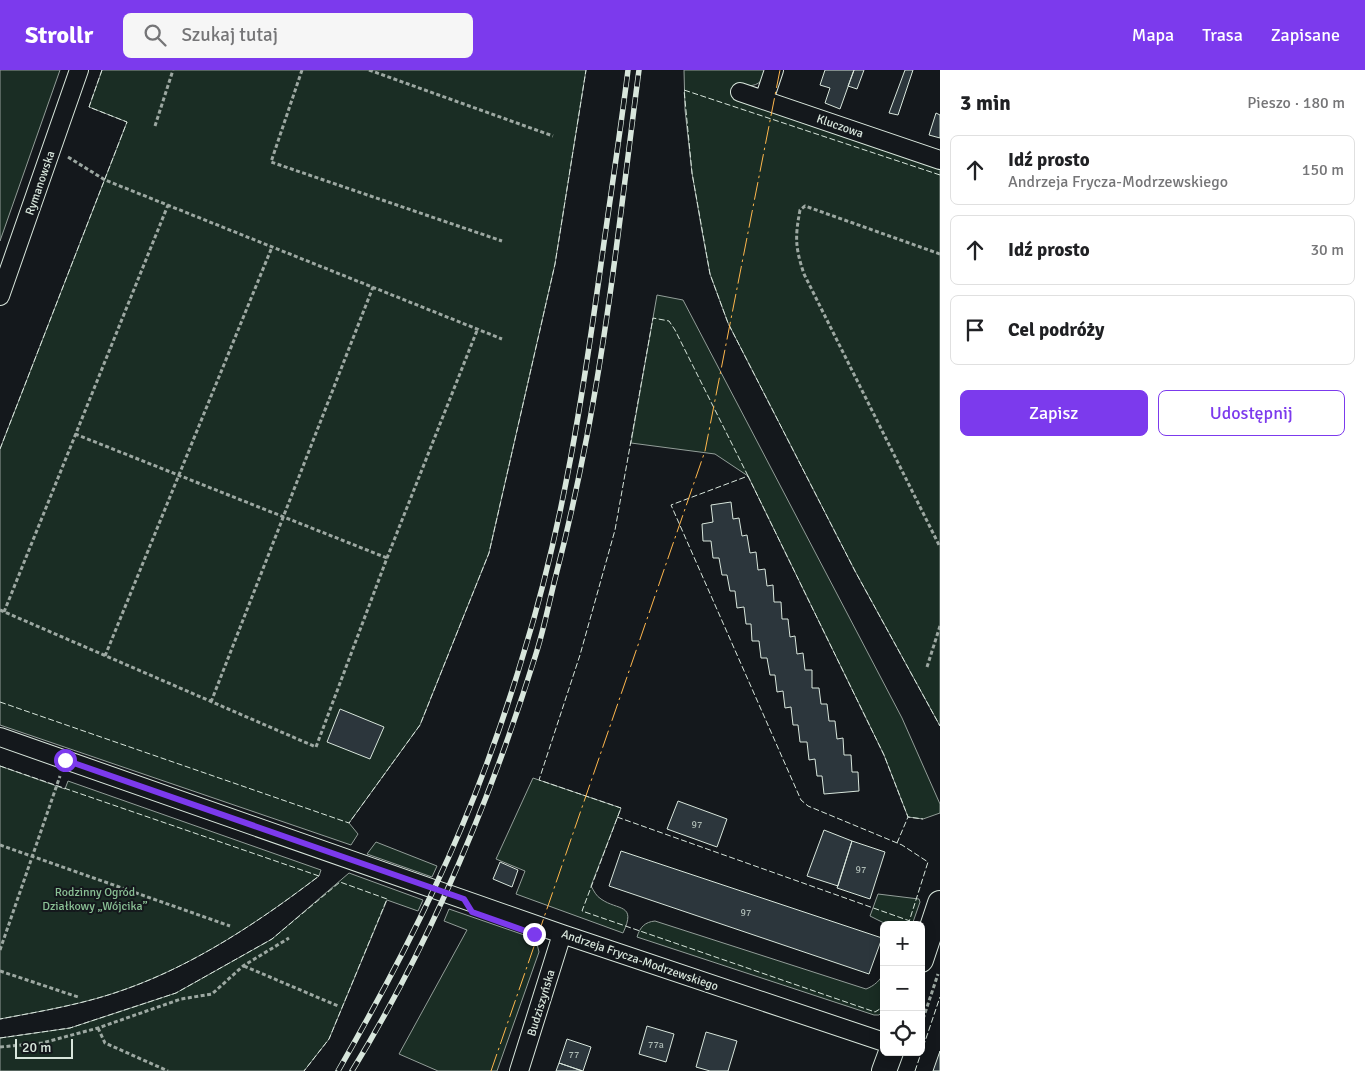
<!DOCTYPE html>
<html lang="pl">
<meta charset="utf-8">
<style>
body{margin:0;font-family:Signika,sans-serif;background:#f6f6f6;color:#202124}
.controls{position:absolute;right:15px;bottom:15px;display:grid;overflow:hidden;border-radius:8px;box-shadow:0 2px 12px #0003}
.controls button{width:45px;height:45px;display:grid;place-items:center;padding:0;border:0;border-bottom:1px solid #e0e0e0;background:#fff;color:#202124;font:25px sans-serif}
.scale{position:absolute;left:15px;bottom:12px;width:58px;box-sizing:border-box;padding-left:5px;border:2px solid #d8e6dc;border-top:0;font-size:14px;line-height:18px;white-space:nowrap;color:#d8e6dc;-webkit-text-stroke:4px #14181c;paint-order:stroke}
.stop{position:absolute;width:15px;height:15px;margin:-11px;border:4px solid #7c3aed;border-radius:50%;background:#fff}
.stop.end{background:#7c3aed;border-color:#fff;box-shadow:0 1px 5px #0008}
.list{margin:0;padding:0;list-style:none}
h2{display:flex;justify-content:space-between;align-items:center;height:65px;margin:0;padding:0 20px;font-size:21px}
h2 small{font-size:16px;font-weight:400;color:#757577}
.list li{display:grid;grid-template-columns:32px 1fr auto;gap:15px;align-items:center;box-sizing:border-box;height:70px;margin:0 10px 10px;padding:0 10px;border:1px solid #e0e0e0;border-radius:8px}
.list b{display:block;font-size:19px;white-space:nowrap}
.list p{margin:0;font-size:16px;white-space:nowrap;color:#757577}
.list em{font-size:16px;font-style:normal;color:#757577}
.actions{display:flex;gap:10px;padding:15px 20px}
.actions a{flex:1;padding:11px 0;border:1px solid #7c3aed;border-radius:8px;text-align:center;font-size:18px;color:#7c3aed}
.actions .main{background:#7c3aed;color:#fff}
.icon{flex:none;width:28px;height:28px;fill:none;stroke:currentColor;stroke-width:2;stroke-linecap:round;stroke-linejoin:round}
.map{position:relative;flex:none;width:940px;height:1001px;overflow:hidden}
header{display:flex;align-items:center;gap:30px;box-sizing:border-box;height:70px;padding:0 25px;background:#7c3aed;color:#fff}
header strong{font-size:24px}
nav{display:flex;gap:28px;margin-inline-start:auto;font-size:18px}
.search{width:350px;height:45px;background:#f6f6f6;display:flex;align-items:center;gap:12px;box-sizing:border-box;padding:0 18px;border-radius:8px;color:#757577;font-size:19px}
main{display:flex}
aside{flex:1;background:#fff}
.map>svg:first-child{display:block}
.green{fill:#1a2d24;stroke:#939e99}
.building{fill:#2c363c;stroke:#d8e6dc}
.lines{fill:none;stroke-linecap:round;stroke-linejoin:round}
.street-casing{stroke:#d8e6dc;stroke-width:20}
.secondary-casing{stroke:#d8e6dc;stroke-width:26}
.path{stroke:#9da8a2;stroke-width:3;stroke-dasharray:4 2.5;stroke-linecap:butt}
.street{stroke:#14181c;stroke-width:18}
.secondary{stroke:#14181c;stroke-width:24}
.rail-casing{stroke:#d8e6dc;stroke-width:5.5}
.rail{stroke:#14181c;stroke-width:4;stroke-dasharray:11;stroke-linecap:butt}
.fence{stroke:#d8e6dc;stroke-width:1;stroke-dasharray:6 2.5;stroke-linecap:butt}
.power{stroke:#ffb74d;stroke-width:1;stroke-dasharray:18 4 2.5 4;stroke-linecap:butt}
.route{stroke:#7c3aed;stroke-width:6}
.labels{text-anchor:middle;stroke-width:4;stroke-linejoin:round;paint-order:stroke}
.number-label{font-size:10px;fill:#adbab4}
.street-label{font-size:12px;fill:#d8e6dc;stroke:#14181c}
.park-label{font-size:12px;fill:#8ac095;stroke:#14181c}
</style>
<header>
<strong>Strollr</strong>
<div class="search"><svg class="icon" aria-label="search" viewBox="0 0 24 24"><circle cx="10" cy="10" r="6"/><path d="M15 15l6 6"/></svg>Szukaj tutaj</div>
<nav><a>Mapa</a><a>Trasa</a><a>Zapisane</a></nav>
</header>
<main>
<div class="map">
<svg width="940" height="1001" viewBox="0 0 940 1001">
<rect width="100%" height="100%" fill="#14181c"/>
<!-- green -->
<path class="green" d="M0,0H60L0,171Z
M102,0H586L555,194L489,483L420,655L349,753L358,764L351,775L0,655V379L127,52L89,37Z
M684,0H767C762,11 760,15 748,16L940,98V656L855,501L728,253L710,204L702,161L692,103L685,40Z
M657,225L683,230L902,648L940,734V743L923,749L908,747L884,685L748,406L715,384L631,373Z
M0,696L65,719L68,711L321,800L319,806C260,851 196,894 126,919C85,934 42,941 0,949Z
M533,708L621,738L591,816C594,821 596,826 601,829C618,841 637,833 623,863L516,824L525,801L496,789Z
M376,772L437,796L432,807L367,784Z
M349,803L423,830L418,841L387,830L329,969L304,1001H0V968L70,958L176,923L272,869Z
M878,824L919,829L920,832L912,855H888L870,846Z
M449,839L530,867L537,874L539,882L497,1001H438L399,984L467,860L444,851Z
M655,851L866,919C874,916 881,910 884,902V940L879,945H874L637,867C640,857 645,852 655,851Z"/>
<!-- building -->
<path class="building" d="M825,0H854L840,39L825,33L830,18L820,15Z
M854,0H864L857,19L848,16Z
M905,0H913L898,45L889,43Z
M936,43L940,45V68L929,65Z
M731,432L733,449L739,448L742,466L747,465L750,483L756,482L758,500L765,499L767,516L773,515L774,532H781L782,549H788L790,567L795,566L797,584L803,583L805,600H812V618H819L821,634H827L829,651H835L837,669L843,668L844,685H851L852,702H858L859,721L824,724L822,706H817L815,689L809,690L807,672H800L798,655H793L791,637L785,638L783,621L777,622L775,605H770L767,588H761L759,571H752L751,554H746L744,537L737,538L735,521H730L727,505H722L719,488H713L711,471H703L702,454L713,452L711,435Z
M340,639L384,657L370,689L327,672Z
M678,731L727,749L717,777L667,759Z
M824,760L852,771L838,816L807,806Z
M852,771L885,782L870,829L837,818Z
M621,781L882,868L869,904L609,816Z
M500,792L518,800L512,817L493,809Z
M647,956L674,964L666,992L639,984Z
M706,962L737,971L728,1001H710L696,997Z
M567,969L591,977L583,1001L559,993Z
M940,981V1001H933Z
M559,993L582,1001H556Z"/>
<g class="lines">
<defs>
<path id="street" d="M740,22L940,90
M764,30L774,0
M0,226L79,0
M0,667L562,864L884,972
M519,1001L562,864"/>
<path id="secondary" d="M921,890L940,833
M884,1001L891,982"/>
</defs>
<!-- street casing -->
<use href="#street" class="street-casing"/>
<!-- secondary casing -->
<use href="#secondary" class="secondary-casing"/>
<!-- path -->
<path class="path" d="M302,0L271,92L502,171
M369,0L553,66
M155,56L173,0
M68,87L105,110L502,269
M940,184L805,136L800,140C795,167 795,177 804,204L940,477
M75,364L387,488
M0,540L316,677L387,488L478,258
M4,542L168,135
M105,586L272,177
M927,597L940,556
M211,632L373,217
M0,775L230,856
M0,880L60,706
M244,896L338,936
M0,901L78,927
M921,955L938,904
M98,958L105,973L168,1001
M0,977L42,973L98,958L181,929L212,924L243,896L289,868"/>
<!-- street -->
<use href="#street" class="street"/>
<!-- secondary -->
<use href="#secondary" class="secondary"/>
<defs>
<path id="rail" d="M338,1001C372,942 405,881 434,819C470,743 500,663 524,582C563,456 583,324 601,194C610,129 620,65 628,0
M352,1001C431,872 490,731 535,587C544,560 549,532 556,505C568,459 578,413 587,366C610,245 623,122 639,0"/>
</defs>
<!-- rail casing -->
<use href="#rail" class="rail-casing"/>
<!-- rail -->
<use href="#rail" class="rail"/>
<!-- fence -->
<path class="fence" d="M940,105L684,20L692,103L710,204L728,253L855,501L940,656
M0,379L127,52L89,37L102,0
M748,406L675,260L669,251L653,248L615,460L580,585L539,710L621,738L582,841L875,942L883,937L884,933
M0,632L349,753L420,655L489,483L555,194L586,0
M0,696L319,806C260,851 196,894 126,919C85,934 42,941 0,949
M617,747L910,851
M897,773L908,747
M908,855L928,792L902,775L808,736L801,730L671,435L748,406L884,685L908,747L923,749
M0,968L70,958L176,923L272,869L340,812L387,829L329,969L304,1001
M915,1001L940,927"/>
<!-- power -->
<path class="power" d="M491,1001L705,381L780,0"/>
</g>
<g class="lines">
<!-- route -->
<path class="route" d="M65,690L464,829L472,842L534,864"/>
</g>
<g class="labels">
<!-- number labels -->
<g class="number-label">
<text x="697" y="758">97</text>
<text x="861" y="803">97</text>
<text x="746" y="846">97</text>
<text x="656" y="978">77a</text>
<text x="574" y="988">77</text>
</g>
<!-- street labels -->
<g class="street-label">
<text transform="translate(840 56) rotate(19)" y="4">Kluczowa</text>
<text transform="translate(40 113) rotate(-71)" y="4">Rymanowska</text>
<text transform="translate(640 890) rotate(19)" y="4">Andrzeja Frycza-Modrzewskiego</text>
<text transform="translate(541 933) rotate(-73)" y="4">Budziszyńska</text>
</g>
<!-- park labels -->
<g class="park-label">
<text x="95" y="826">Rodzinny Ogród<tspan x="95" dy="14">Działkowy „Wójcika”</tspan></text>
</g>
</g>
</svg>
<div class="controls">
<button>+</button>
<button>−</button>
<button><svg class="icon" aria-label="locate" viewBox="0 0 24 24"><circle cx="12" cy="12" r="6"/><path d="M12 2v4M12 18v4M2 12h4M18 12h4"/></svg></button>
</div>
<div class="scale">20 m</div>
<div class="stop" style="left:65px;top:690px"></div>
<div class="stop end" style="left:534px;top:864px"></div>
</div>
<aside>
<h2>3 min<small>Pieszo · 180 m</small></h2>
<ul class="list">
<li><svg class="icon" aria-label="ahead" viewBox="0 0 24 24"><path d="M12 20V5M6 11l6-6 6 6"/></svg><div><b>Idź prosto</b><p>Andrzeja Frycza-Modrzewskiego</p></div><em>150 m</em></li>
<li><svg class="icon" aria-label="ahead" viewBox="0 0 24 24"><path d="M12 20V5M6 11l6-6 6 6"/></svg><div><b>Idź prosto</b></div><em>30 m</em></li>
<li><svg class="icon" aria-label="arrive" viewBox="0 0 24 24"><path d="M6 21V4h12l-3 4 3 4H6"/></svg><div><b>Cel podróży</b></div></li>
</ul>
<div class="actions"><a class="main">Zapisz</a><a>Udostępnij</a></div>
</aside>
</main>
